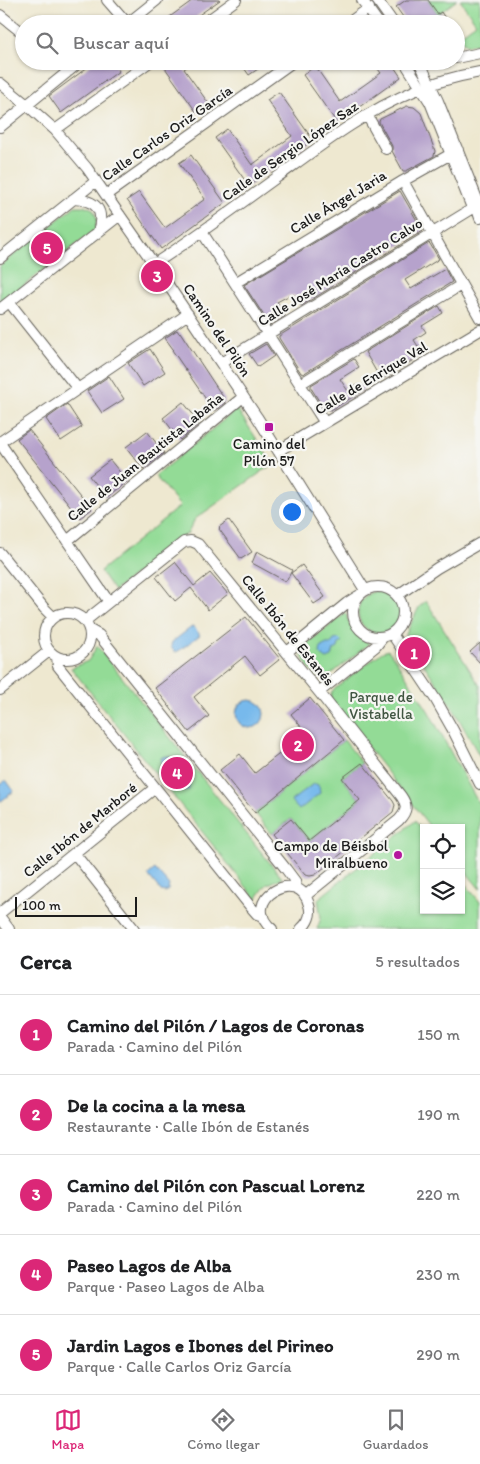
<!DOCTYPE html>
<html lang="es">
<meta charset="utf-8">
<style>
body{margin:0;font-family:Itim,sans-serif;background:#f2f2f2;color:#202124}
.controls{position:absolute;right:15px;bottom:15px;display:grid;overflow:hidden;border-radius:0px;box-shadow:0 1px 4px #0004}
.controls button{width:45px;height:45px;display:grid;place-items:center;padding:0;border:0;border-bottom:1px solid #e0e0e0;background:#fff;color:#202124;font:25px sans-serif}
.scale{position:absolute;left:15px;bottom:12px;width:122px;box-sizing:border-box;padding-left:5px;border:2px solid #1c1c1c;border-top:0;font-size:14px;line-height:18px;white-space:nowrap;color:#1c1c1c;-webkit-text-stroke:4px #f6f6f2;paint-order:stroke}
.you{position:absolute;left:291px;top:511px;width:18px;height:18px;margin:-12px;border:4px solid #fff;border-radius:50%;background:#1a73e8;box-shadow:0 0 0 8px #1a73e833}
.badge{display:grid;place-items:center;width:32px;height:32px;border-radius:50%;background:#db2777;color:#fff;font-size:16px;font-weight:700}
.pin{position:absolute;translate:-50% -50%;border:2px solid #fff;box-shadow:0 1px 5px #0006}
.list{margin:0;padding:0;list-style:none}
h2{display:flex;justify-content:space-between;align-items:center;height:65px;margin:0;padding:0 20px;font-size:21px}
h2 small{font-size:16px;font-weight:400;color:#757577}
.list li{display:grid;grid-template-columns:32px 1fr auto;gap:15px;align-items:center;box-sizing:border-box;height:80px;padding:0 20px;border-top:1px solid #e0e0e0}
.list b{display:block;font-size:19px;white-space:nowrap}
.list p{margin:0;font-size:16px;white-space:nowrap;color:#757577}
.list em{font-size:16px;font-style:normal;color:#757577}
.icon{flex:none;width:28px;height:28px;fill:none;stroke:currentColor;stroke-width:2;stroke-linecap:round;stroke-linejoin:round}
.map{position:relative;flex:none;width:480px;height:929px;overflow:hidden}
.search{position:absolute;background:#fff;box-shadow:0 1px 4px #0004;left:15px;right:15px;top:15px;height:55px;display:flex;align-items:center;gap:12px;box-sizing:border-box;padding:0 18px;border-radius:28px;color:#757577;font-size:19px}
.sheet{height:465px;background:#fff}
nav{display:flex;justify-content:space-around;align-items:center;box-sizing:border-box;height:70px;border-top:1px solid #e0e0e0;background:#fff;font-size:14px;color:#757577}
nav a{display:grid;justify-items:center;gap:2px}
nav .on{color:#db2777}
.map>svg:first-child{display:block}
.green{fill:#93db96;stroke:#587c59}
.water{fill:#77b9ec;stroke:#4a6a84}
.building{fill:#b6a2cc}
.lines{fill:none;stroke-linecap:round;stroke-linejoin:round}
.minor-casing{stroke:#66635b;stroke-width:12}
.minor{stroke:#fff;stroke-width:10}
.poi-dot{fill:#b5179e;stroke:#f6f6f2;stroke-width:2}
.labels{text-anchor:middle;stroke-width:4.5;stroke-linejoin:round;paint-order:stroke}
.street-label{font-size:15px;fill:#1c1c1c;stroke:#f6f6f2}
.poi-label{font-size:15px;fill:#1c1c1c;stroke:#f6f6f2}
.park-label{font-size:15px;fill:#405541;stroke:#f6f6f2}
</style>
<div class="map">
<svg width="480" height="929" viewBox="0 0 480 929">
<rect width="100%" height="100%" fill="#f6f6f2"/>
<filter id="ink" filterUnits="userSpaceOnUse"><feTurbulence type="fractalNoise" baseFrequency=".02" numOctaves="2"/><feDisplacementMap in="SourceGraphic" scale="10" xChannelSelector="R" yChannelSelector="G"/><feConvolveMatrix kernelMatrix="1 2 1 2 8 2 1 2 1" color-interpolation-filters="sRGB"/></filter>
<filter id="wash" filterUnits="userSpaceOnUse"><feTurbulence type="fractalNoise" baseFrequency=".0096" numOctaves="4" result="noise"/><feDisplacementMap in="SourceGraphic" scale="20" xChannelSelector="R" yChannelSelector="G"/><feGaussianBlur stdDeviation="1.12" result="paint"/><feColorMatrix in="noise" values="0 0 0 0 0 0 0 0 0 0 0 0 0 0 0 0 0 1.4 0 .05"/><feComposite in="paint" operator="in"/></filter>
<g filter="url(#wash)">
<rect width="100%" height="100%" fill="#eee8d0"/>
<!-- green -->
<path class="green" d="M428,0H457L438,14Z
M460,0H480V43L468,45L460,40L458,36L476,23Z
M75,206H86L93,209L97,219L95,230L0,304V266Z
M237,409L273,464L195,519L188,533L114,591L100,571L180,506L155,476Z
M358 612a21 21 0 1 1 42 0a21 21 0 1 1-42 0Z
M426,601L480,686V757L454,710L405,636L419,607Z
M346,613C349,627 356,637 370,643L328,677H318C310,671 304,662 301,653L304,646Z
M97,646L282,878L266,885L256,899L71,668L88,661Z
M388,650L395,659L429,712L480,806V889L461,866V828H431L330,699L332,691L382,652Z
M344,740L362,763L342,778L360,800L309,841L291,819L272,834L255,813Z
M415,821L424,832V910H461V879L480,902V929H317L321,918L318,899Z"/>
<!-- water -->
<path class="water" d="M193,626L200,635L180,650L176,652L173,650L171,646L172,642Z
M339,639L342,642L339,644L338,648L334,650L332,657L327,659L322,656L320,653L321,647L327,644H331L334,640Z
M236 714a14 14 0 1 1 28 0a14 14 0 1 1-28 0Z
M165,756L170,757L189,783V790H181L161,763V758Z
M6,780L14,791L0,802V785Z
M313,784H316L319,786L320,793L299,810L291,801Z
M155,869L169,885L168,890L165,892L161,891L148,875Z"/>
<g id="blocks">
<!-- building -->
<path class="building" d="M193,0H220L186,24H160Z
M406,0H428L438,14L441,12L449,24H408L396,7Z
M96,61H112L119,71L61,113L49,96Z
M167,61H195L184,69L209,104L197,113L163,65Z
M239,61H257L261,67L249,75Z
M372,61H390L401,77L337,123L303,75L315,66L340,102L381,73Z
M279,92L313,140L249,186L215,138L227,129L252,165L292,136L267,100Z
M407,106L414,107L421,113L435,151L434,156L406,171H403L392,151V146L379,122L380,119Z
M191,155L225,203L161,249L127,200L139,192L165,228L205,199L179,163Z
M400,191L423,231L301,306L294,295L291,296L290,295L277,302L285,316L270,325L244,285Z
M429,243L430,244L439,259L405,280L411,289L445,269L452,282L303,374L301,373L279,338V336Z
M439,306L443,313L422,326L426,332L414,340L423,354L381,380L365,352Z
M177,330L179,333L180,332L225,400L224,401L225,403L214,411L172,350L173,349L165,338Z
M266,344L274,356L258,367L249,354Z
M150,349L165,372L143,386L128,363Z
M354,359L359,367L340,379L348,391L359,384L364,390L331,410L324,409L311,388V385Z
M109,376L124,399L102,413L87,391Z
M183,402L200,423L180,440L163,418Z
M67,404L82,427L61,441L46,419Z
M29,430L92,509L80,518L17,439Z
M147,431L164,453L143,469L126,447Z
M110,460L127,481L106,498L89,476Z
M229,520L252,552L241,559L219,529L220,528L219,527Z
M257,551L292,570L287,580L285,581L252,563Z
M175,562L194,586L210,573L228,594L208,610L191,588L175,601L156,577Z
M302,565L325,597L314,604L291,573Z
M246,617L280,659L260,675L245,656L194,697L209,716L189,732L155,688Z
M480,643V663L470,652Z
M310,698L344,740L255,813L220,770L240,754L255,773L306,733L291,714Z
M362,763L393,801L395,805L393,812L315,875L310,876L305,875L272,834L291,819L309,841L360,800L342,778Z"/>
</g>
</g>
<g filter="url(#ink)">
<use href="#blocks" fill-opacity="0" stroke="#66635b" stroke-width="1"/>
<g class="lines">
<defs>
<path id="minor" d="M107,0L127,23
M362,0L379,24
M377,0L394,24
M0,15L24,34
M127,24L157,0
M203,24L236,0
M347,24L369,8
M456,58L480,53
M57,61L69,71
M404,61L430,102L472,208
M419,61L438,101L479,204
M445,62L448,61
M0,83L27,105L55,130L87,168L154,264L257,417L365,590
M367,115L386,149
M0,127L81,61
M55,130L151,61
M403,181L480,318
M106,195L294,61
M73,199C96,200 105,209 98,232
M476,206L480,218
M202,232L325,423
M0,258L96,181
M154,264C196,237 236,207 276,178C320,146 364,112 414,91C435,82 458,76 480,72
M235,283L403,181L458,150
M9,302L78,389
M0,309L120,215
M221,363L480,204
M300,384L461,285
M0,442L188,314
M0,443L109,602
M278,451L480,330
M67,541L243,397
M0,553L44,608L53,617
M353 612a25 25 0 1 1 50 0a25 25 0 1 1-50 0Z
M398,595L437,568L480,543
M44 636a23 23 0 1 1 46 0a23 23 0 1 1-46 0Z
M85,621L184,542L191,541L198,544L319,692L401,796C408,806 407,811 399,820L305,896
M90,630L99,635L102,639L286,869L295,881L296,888
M392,634L436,700L453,730L480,784
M287,652L347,603L358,596
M57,657L58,666L250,906L257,914L263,916
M0,690L49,651
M319,692L376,646L383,637
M75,854L134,929
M0,913L155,788
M0,917L9,929
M272,929C238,901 299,864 309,905C312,914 308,923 301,929"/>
</defs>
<!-- minor casing -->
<use href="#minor" class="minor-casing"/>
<!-- minor -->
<use href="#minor" class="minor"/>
</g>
</g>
<!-- markers -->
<g class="poi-dot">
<rect x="264" y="422" width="10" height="10" rx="2.5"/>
<circle cx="398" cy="855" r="5"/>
</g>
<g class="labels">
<!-- street labels -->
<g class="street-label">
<text transform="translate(167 133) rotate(-35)" y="5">Calle Carlos Oriz García</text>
<text transform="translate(290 151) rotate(-35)" y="5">Calle de Sergio López Saz</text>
<text transform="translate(338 202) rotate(-31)" y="5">Calle Ángel Jaria</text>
<text transform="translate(340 272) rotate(-32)" y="5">Calle José María Castro Calvo</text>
<text transform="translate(217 330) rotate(56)" y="5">Camino del Pilón</text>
<text transform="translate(371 378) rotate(-31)" y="5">Calle de Enrique Val</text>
<text transform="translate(145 457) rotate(-39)" y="5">Calle de Juan Bautista Labaña</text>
<text transform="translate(288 630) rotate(51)" y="5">Calle Ibón de Estanés</text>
<text transform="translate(80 830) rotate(-39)" y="5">Calle Ibón de Marboré</text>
</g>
<!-- poi labels -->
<g class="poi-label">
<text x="269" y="449">Camino del<tspan x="269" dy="17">Pilón 57</tspan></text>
<text x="388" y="851" text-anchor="end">Campo de Béisbol<tspan x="388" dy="17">Miralbueno</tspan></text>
</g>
<!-- park labels -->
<g class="park-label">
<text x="381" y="702">Parque de<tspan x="381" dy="17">Vistabella</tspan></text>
</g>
</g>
</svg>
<div class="controls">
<button><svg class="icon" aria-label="locate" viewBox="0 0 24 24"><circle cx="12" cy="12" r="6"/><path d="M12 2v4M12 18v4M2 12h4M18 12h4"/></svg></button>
<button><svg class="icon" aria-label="layers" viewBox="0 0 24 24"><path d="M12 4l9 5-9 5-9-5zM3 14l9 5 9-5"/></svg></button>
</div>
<div class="scale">100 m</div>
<div class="you"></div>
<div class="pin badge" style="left:414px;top:653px">1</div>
<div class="pin badge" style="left:298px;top:745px">2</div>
<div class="pin badge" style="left:157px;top:276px">3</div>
<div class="pin badge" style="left:177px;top:773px">4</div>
<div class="pin badge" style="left:47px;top:248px">5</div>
<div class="search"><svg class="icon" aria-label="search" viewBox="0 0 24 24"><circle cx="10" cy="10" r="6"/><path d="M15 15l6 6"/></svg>Buscar aquí</div>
</div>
<section class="sheet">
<h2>Cerca<small>5 resultados</small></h2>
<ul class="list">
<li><span class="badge">1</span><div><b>Camino del Pilón / Lagos de Coronas</b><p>Parada · Camino del Pilón</p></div><em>150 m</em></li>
<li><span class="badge">2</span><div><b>De la cocina a la mesa</b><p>Restaurante · Calle Ibón de Estanés</p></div><em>190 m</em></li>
<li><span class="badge">3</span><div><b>Camino del Pilón con Pascual Lorenz</b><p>Parada · Camino del Pilón</p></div><em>220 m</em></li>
<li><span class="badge">4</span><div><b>Paseo Lagos de Alba</b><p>Parque · Paseo Lagos de Alba</p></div><em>230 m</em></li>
<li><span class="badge">5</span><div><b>Jardin Lagos e Ibones del Pirineo</b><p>Parque · Calle Carlos Oriz García</p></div><em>290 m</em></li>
</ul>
</section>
<nav>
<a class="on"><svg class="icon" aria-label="map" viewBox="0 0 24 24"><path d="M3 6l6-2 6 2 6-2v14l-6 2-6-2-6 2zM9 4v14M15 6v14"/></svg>Mapa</a>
<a><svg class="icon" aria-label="directions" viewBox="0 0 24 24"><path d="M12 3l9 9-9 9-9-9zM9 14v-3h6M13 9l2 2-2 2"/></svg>Cómo llegar</a>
<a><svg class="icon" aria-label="saved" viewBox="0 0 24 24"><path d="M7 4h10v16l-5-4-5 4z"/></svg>Guardados</a>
</nav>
